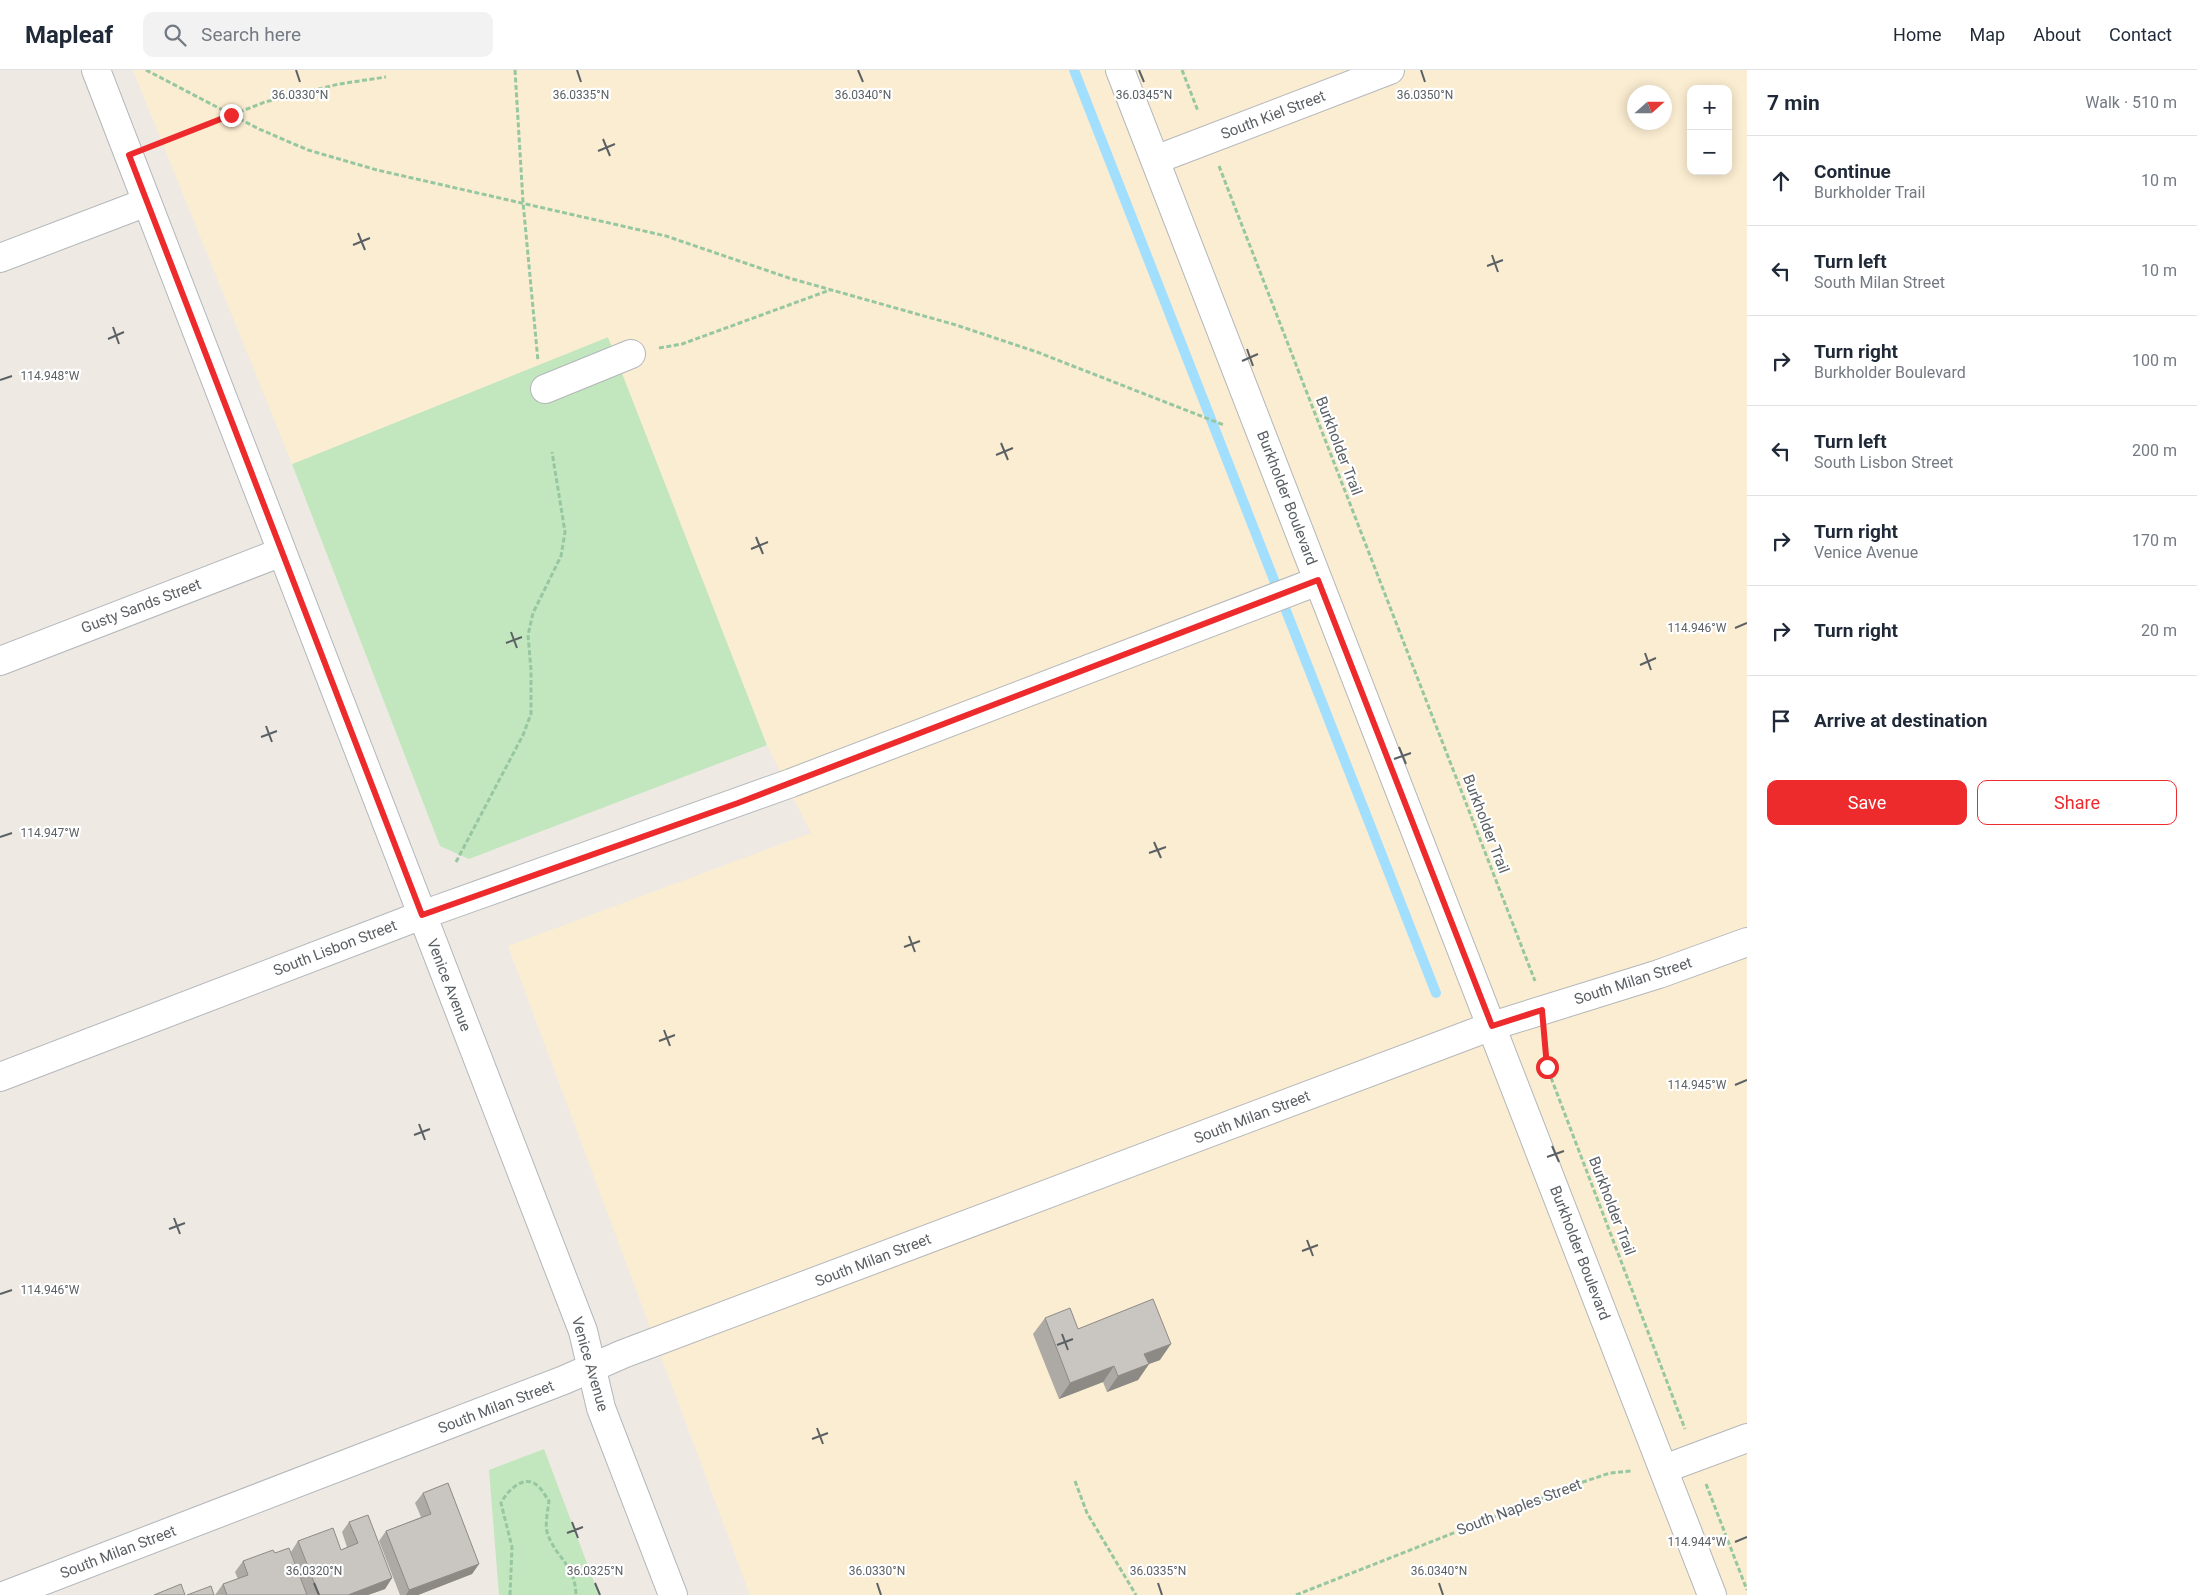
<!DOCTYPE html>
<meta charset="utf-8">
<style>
body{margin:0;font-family:Roboto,sans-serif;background:#f2f2f3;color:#1f2937}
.controls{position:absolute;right:15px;top:15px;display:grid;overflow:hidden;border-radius:10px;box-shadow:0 2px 12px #0003}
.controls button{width:45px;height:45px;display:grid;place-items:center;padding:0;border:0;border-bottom:1px solid #e0e1e3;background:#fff;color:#1f2937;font:25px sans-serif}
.compass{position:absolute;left:1627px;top:15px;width:45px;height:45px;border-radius:50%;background:#fff;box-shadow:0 2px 12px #0003;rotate:69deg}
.stop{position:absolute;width:15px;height:15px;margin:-11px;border:4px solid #ed2a2c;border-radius:50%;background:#fff}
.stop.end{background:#ed2a2c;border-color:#fff;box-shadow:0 1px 5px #0008}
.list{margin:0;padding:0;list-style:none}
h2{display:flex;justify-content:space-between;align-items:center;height:65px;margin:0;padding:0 20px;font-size:21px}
h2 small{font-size:16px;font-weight:400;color:#747a83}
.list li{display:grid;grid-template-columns:32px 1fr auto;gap:15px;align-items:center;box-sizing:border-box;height:90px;padding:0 20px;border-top:1px solid #e0e1e3}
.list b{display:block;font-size:19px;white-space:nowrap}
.list p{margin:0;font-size:16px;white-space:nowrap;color:#747a83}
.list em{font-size:16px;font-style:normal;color:#747a83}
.actions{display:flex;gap:10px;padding:15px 20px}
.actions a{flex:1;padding:11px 0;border:1px solid #ed2a2c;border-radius:10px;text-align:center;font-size:18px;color:#ed2a2c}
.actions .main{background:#ed2a2c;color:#fff}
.icon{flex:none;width:28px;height:28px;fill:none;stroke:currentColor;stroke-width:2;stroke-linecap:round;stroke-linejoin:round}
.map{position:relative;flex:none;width:1747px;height:1525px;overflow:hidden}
header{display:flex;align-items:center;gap:30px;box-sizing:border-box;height:70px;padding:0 25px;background:#fff;border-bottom:1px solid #e0e1e3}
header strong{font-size:24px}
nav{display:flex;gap:28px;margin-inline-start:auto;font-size:18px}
.search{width:350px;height:45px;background:#f2f2f3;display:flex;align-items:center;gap:12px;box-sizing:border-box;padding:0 18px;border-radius:10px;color:#747a83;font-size:19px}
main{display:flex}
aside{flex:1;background:#fff}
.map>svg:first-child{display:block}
.green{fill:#c2e6be}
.sand{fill:#fbedd1;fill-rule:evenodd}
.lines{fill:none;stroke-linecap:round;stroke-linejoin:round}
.stream{stroke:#a2dfff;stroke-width:10}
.minor-casing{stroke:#b3b6ba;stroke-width:30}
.path{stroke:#97c7a1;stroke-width:3;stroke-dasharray:5 2.5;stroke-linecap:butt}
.minor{stroke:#fff;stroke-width:28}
.wall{fill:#ada9a5}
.shaded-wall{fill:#8d8a86}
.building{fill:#c9c5c0;stroke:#8d8a86}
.route{stroke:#ed2a2c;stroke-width:6}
.ticks{fill:none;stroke:#5b6064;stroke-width:2}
.labels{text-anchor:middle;stroke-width:4.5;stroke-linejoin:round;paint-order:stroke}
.street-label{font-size:15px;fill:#5b6064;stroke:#fff}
.ticks-label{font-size:12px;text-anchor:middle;fill:#5b6064;stroke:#fff;stroke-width:4.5;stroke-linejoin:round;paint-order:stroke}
</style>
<header>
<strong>Mapleaf</strong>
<div class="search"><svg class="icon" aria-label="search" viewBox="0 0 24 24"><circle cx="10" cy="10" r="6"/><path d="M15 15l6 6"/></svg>Search here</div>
<nav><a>Home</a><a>Map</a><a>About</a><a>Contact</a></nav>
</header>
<main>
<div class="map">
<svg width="1747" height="1525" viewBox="0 0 1747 1525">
<rect width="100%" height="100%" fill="#eeeae3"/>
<!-- green -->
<path class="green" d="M608,267L767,675L469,789L440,776L292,394Z
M544,1379L599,1525H499L489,1400Z"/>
<!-- sand -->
<path class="sand" d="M133,0H1747V1525H750L508,876L811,763L767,675L608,267L292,394ZM1691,19H1728V101H1691ZM1634,22H1664V52H1634Z"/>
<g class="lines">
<!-- stream -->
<path class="stream" d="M1074,0L1436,923"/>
<defs>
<path id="minor" d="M96,0L583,1261L601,1338L673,1525
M1120,0L1712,1525
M1155,90L1390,0
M0,188L147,132
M545,319L631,284
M0,591L282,482
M0,1007L422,845L791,713L1318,511
M1664,1399L1747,1368
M6,1525L564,1310L623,1284L1492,956L1659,904L1747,872"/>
</defs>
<!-- minor casing -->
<use href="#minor" class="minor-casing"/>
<!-- path -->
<path class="path" d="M146,0L259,59L308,80L377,100L666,166L789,208L956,255L1037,282L1224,355
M515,0L523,132L538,291
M1182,0L1198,41
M155,75L265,32L339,14L386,7
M1219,96L1535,911
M659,278L682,274L830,220
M456,792L523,665L531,644V600L528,565L533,543L561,486L565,462L552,382
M1545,971L1547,997L1685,1359
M1075,1411L1087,1443L1136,1525
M1706,1414L1747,1520
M510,1525L512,1477L501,1433C507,1421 525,1402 539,1417C543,1421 546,1427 549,1431C548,1440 545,1452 547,1462C555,1488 575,1493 576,1525
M1296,1525L1583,1412L1610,1403L1631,1401"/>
<!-- minor -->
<use href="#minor" class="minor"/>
</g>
<!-- wall -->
<path class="wall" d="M1045,1248L1078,1259L1160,1290L1149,1294L1138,1310L1107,1322L1103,1312L1059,1329L1033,1264Z
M423,1423L479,1494L472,1504L418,1525H400L379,1471L386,1461L421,1447L415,1433Z
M349,1452L392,1508L385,1519L368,1525H307L291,1482L298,1471L341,1480L347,1477L342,1462Z
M275,1483L307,1525H215L223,1514L238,1509L235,1502L243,1491Z"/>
<!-- shaded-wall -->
<path class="shaded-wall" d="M1171,1274L1160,1290L1143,1296L1149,1294L1138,1310L1107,1322L1118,1306L1144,1284Z
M1114,1296L1103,1312L1059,1329L1070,1313Z
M479,1494L472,1504L418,1525H406L409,1520Z
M392,1508L385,1519L368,1525H348Z"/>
<!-- building -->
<path class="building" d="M1153,1229L1171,1274L1144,1284L1149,1294L1118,1306L1114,1296L1070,1313L1045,1248L1070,1238L1078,1259Z
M448,1413L479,1494L409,1520L386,1461L431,1444L423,1423Z
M368,1445L392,1508L348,1525H319L298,1471L333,1458L341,1480L358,1473L349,1452Z
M289,1478L307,1525H227L223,1514L248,1505L243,1491L273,1480L275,1483Z
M181,1514L185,1525H154Z
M211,1516L214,1525H187Z"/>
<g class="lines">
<!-- route -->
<path class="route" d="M231,45L129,85L422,845L738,733L1318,510L1492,956L1542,940L1547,997"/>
</g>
<!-- ticks -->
<path class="ticks" d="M296,0L300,12M577,0L581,12M858,0L863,12M1139,0L1144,12M1421,0L1425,12M603,69L610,86M598,81L615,74M358,163L365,180M353,175L370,168M1492,185L1498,202M1487,196L1503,190M113,257L119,274M108,269L124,262M1247,279L1253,296M1242,291L1258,284M0,310L12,306M1001,373L1008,390M996,385L1013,378M756,467L763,484M751,479L768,472M1735,558L1747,553M511,562L517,578M506,573L522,567M1645,583L1651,600M1640,595L1656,588M266,656L272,672M261,667L277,661M1399,677L1406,694M1394,689L1411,683M0,767L12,763M1154,772L1161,788M1149,783L1166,777M909,866L915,882M904,877L920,871M664,960L670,976M659,971L675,965M1735,1015L1747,1010M419,1054L425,1070M414,1065L430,1059M1552,1076L1559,1092M1547,1087L1564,1081M174,1148L180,1164M169,1159L185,1153M1307,1170L1313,1186M1302,1181L1318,1175M0,1224L12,1220M1062,1264L1068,1280M1057,1275L1073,1269M817,1358L823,1374M812,1369L828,1363M572,1452L578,1468M567,1463L583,1457M1735,1472L1747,1467M314,1513L319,1525M595,1513L600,1525M877,1513L881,1525M1158,1513L1162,1525M1439,1513L1443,1525"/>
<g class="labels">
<!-- street labels -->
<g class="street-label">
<text transform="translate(1273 45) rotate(-21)" y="5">South Kiel Street</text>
<text transform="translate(1339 376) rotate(69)" y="5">Burkholder Trail</text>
<text transform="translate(1287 428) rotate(69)" y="5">Burkholder Boulevard</text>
<text transform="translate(141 536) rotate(-21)" y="5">Gusty Sands Street</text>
<text transform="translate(1486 754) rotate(69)" y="5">Burkholder Trail</text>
<text transform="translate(335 878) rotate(-21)" y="5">South Lisbon Street</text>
<text transform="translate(1633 911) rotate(-18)" y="5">South Milan Street</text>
<text transform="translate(449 915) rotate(69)" y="5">Venice Avenue</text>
<text transform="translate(1252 1047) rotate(-21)" y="5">South Milan Street</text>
<text transform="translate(1612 1136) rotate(69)" y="5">Burkholder Trail</text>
<text transform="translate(1580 1183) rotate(69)" y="5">Burkholder Boulevard</text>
<text transform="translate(873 1190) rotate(-21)" y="5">South Milan Street</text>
<text transform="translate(590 1294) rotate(74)" y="5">Venice Avenue</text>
<text transform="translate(496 1337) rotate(-21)" y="5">South Milan Street</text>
<text transform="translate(1519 1437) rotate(-21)" y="5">South Naples Street</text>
<text transform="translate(118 1482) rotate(-21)" y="5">South Milan Street</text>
</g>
</g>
<g class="ticks-label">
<text x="1425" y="29">36.0350°N</text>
<text x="300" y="29">36.0330°N</text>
<text x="581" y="29">36.0335°N</text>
<text x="863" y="29">36.0340°N</text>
<text x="1144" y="29">36.0345°N</text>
<text x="50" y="310">114.948°W</text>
<text x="1697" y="562">114.946°W</text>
<text x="50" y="767">114.947°W</text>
<text x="1697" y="1019">114.945°W</text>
<text x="50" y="1224">114.946°W</text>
<text x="1697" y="1476">114.944°W</text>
<text x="314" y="1505">36.0320°N</text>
<text x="595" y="1505">36.0325°N</text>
<text x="877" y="1505">36.0330°N</text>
<text x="1158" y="1505">36.0335°N</text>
<text x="1439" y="1505">36.0340°N</text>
</g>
</svg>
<div class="controls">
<button>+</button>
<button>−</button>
</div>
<svg class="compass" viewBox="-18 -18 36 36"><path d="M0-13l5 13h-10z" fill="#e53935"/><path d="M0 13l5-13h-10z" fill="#747a83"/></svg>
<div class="stop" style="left:1547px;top:997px"></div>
<div class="stop end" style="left:231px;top:45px"></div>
</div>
<aside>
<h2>7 min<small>Walk · 510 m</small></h2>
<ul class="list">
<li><svg class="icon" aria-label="ahead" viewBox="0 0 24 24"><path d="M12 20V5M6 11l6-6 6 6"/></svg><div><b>Continue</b><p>Burkholder Trail</p></div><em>10 m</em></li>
<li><svg class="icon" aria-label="left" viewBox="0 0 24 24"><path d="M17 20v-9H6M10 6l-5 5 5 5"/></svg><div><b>Turn left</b><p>South Milan Street</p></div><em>10 m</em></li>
<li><svg class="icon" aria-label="right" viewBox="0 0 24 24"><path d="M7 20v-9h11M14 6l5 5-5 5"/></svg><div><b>Turn right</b><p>Burkholder Boulevard</p></div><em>100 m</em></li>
<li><svg class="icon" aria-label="left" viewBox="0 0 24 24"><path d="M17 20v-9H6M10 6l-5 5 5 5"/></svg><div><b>Turn left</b><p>South Lisbon Street</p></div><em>200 m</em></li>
<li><svg class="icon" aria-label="right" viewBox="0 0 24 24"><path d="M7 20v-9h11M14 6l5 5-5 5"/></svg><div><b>Turn right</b><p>Venice Avenue</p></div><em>170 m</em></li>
<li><svg class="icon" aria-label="right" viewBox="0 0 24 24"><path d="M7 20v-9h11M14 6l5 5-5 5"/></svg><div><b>Turn right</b></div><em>20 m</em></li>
<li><svg class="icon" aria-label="arrive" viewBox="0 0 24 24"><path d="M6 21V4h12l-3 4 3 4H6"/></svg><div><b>Arrive at destination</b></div></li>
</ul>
<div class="actions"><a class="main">Save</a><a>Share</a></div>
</aside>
</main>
